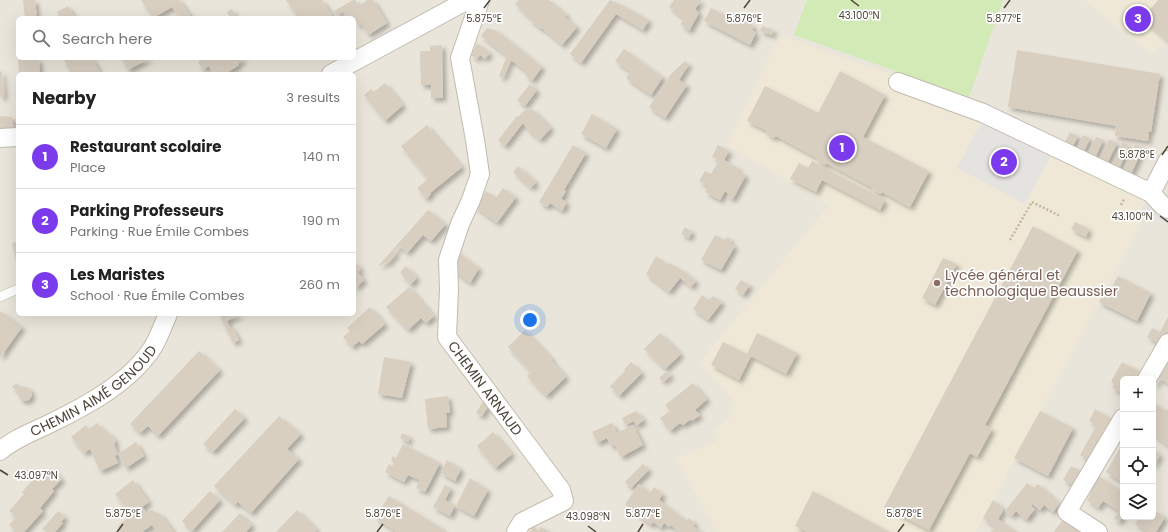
<!DOCTYPE html>
<meta charset="utf-8">
<style>
body{margin:0;font-family:Poppins,sans-serif;background:#f6f6f6;color:#222}
.controls{position:absolute;right:12px;bottom:12px;display:grid;overflow:hidden;border-radius:6px;box-shadow:0 4px 16px #0002}
.controls button{width:36px;height:36px;display:grid;place-items:center;padding:0;border:0;border-bottom:1px solid #e0e0e0;background:#fff;color:#222;font:20px sans-serif}
.you{position:absolute;left:530px;top:320px;width:14px;height:14px;margin:-10px;border:3px solid #fff;border-radius:50%;background:#1a73e8;box-shadow:0 0 0 6px #1a73e833}
.badge{display:grid;place-items:center;width:26px;height:26px;border-radius:50%;background:#7c3aed;color:#fff;font-size:13px;font-weight:700}
.pin{position:absolute;translate:-50% -50%;border:2px solid #fff;box-shadow:0 1px 4px #0006}
.list{margin:0;padding:0;list-style:none}
h2{display:flex;justify-content:space-between;align-items:center;height:52px;margin:0;padding:0 16px;font-size:17px}
h2 small{font-size:13px;font-weight:400;color:#767676}
.list li{display:grid;grid-template-columns:26px 1fr auto;gap:12px;align-items:center;box-sizing:border-box;height:64px;padding:0 16px;border-top:1px solid #e0e0e0}
.list b{display:block;font-size:15px;white-space:nowrap}
.list p{margin:0;font-size:13px;white-space:nowrap;color:#767676}
.list em{font-size:13px;font-style:normal;color:#767676}
.icon{flex:none;width:22px;height:22px;fill:none;stroke:currentColor;stroke-width:2;stroke-linecap:round;stroke-linejoin:round}
.map{position:relative;flex:none;width:1168px;height:532px;overflow:hidden}
.search{position:absolute;background:#fff;box-shadow:0 4px 16px #0002;left:16px;top:16px;width:340px;height:44px;display:flex;align-items:center;gap:10px;box-sizing:border-box;padding:0 14px;border-radius:6px;color:#767676;font-size:15px}
.panel{position:absolute;background:#fff;box-shadow:0 4px 16px #0002;left:16px;top:72px;width:340px;height:244px;border-radius:6px}
.map>svg:first-child{display:block}
.residential{fill:#eae5da;fill-rule:evenodd}
.education{fill:#efe8d6}
.green{fill:#d2eab5}
.parking{fill:#e5e3e0}
.building{fill:#d8cfc1;filter:url(#shadow)}
.lines{fill:none;stroke-linecap:round;stroke-linejoin:round}
.lane-casing{stroke:#c2bbae;stroke-width:10}
.street-casing{stroke:#c2bbae;stroke-width:20}
.path{stroke:#c4b79f;stroke-width:2.5;stroke-dasharray:2 2;stroke-linecap:butt}
.lane{stroke:#fff;stroke-width:9}
.street{stroke:#fff;stroke-width:18}
.ticks{fill:none;stroke:#4b4439;stroke-width:1.5}
.education-dot{fill:#8d6e63;stroke:#fff;stroke-width:1.5}
.labels{text-anchor:middle;stroke-width:3.5;stroke-linejoin:round;paint-order:stroke}
.education-label{font-size:14px;fill:#785e54;stroke:#fff;text-anchor:start}
.street-label{font-size:14px;fill:#4b4439;stroke:#fff}
.ticks-label{font-size:10px;text-anchor:middle;fill:#4b4439;stroke:#fff;stroke-width:3.5;stroke-linejoin:round;paint-order:stroke}
</style>
<div class="map">
<svg width="1168" height="532" viewBox="0 0 1168 532">
<defs>
<filter id="shadow"><feDropShadow dx="3.5" dy="3.5" stdDeviation="2" flood-color="#0004"/></filter>
</defs>
<rect width="100%" height="100%" fill="#f6f3ec"/>
<!-- residential -->
<path class="residential" d="M0,0H1168V532H0ZM18,18H354V58H18ZM18,74H354V314H18ZM1123,379H1153V517H1123Z"/>
<!-- education -->
<path class="education" d="M1084,0H1168V38L1152,54Z
M780,35L1015,118L1152,202L976,532H717L676,459L717,441L715,429L730,418L733,400L700,362L829,205L727,145Z"/>
<!-- green -->
<path class="green" d="M807,0H1003L969,97L794,35Z"/>
<!-- parking -->
<path class="parking" d="M983,119L1051,155L1025,204L957,168Z
M1145,203L1168,213V225L1141,212Z"/>
<!-- building -->
<path class="building" d="M23,0H35L37,18H25Z
M141,0H182L180,1L190,15L186,18H179L172,7L153,18Z
M286,0H322L332,15L327,18H302L298,13L296,14Z
M353,0H355L359,6L367,0H373L387,23L368,35L361,24L358,25L354,18H347L343,11L336,15L334,11Z
M519,0H549L567,15L565,17L577,27L562,45L542,28L541,29L530,20L531,19L515,4Z
M610,0L622,5L649,20L643,30L616,14L581,63L570,54Z
M674,0H701L695,9L699,13L689,31L680,24L684,19L669,7Z
M1158,0H1168V41L1142,19Z
M68,6L75,18H60L57,12Z
M711,8L727,16L729,12L754,26L752,30L756,33L750,45L704,21Z
M232,9L236,17L235,18H231L227,12Z
M762,26L774,30L772,35L760,31Z
M487,28L497,31L542,67L532,81L525,75L527,72L511,60L503,78L499,76L507,56L481,36Z
M477,43L490,53L485,59L480,55L477,59L471,55Z
M442,45L443,98H431V85H421L420,51H430V46Z
M624,49L663,77L651,95L626,78L631,72L615,61Z
M1017,50L1160,74L1151,132L1149,131L1148,141L1115,136L1116,126L1008,107Z
M20,58L39,59L40,74H19L18,60H20Z
M63,58H92L100,72L96,74H71Z
M121,58H150L128,70Z
M205,58H213L215,62L221,58H242L243,60L238,63L239,65L225,74H214L209,66L203,70L198,62Z
M685,61L689,64L679,80L687,85L665,118L649,107L671,74Z
M2,71L4,97H0V72Z
M840,71L885,95L863,137L929,171L910,207L882,192L880,194L872,190L873,188L826,163L825,165L816,160L817,158L776,136L774,138L766,134L767,131L747,121L765,86L818,113Z
M385,83L403,105L385,121L364,95L371,89L374,92Z
M530,84L537,90L525,106L517,100Z
M527,108L530,110L532,109L551,128L540,140L527,129L523,123L505,146L498,140L517,116L518,117Z
M592,114L617,129L606,148L581,134Z
M0,116L12,117L14,131L0,130Z
M427,125L462,167L430,193L431,194L426,199L417,188L428,179L401,146Z
M1070,132L1078,136L1072,148L1064,144Z
M1083,135L1090,138L1083,153L1077,150Z
M1096,137L1103,140L1095,158L1087,155Z
M1109,139L1117,143L1107,164L1099,160Z
M1122,142L1129,145L1119,169L1112,166Z
M1135,144L1143,148L1131,174L1123,171Z
M573,145L586,153L564,190L566,191L561,199L567,202L562,211L550,203L547,207L539,202Z
M718,145L729,151L724,160L739,169L738,171L746,175L733,199L727,197L729,194L725,191L720,200L705,192L708,186L699,181L705,171L711,174L719,160L712,157Z
M812,161L885,200L880,210L822,180L816,192L790,179L799,163L808,168Z
M518,166L536,182L531,188L513,172Z
M503,188L516,197L497,223L474,206L486,191L496,198Z
M428,210L446,224L431,241L423,235L407,253L400,246L394,252L396,254L387,264L385,262L381,266L379,265Z
M1075,222L1089,229L1086,237L1071,229Z
M1033,226L1078,250L985,425L992,429L977,457L970,453L929,530L884,507Z
M685,227L692,232L689,238L681,234Z
M715,235L725,240L727,237L731,239L729,242L735,246L721,270L701,260Z
M18,241V259L16,260L12,243Z
M455,250L479,268L470,283L451,269Z
M656,256L667,265L670,263L680,270L681,269L696,281L691,287L680,278L669,292L646,274Z
M943,258L957,264L935,305L922,298Z
M354,261L361,269L357,272L364,280L354,289Z
M406,266L417,278L410,285L400,272Z
M1118,276L1151,293L1137,321L1099,302L1104,292L1108,295Z
M741,280L750,285L743,295L735,289Z
M409,287L434,316L426,323L421,318L408,330L386,307Z
M702,295L709,300L713,296L722,302L708,320L693,309Z
M370,307L385,324L362,344L359,341L352,347L343,337L350,331L347,328Z
M1,311L22,327L0,358V313Z
M219,314H241L227,321L230,328L232,327L239,340L233,343Z
M1168,317V340L1164,346L1147,337L1152,328L1160,332Z
M525,330L552,359L551,360L566,377L546,396L527,376L531,372L508,347Z
M660,333L681,354L665,369L644,349Z
M757,333L797,353L786,374L751,356L739,380L711,365L723,342L747,354Z
M199,351L220,370L158,436L148,426L140,433L130,424Z
M384,357L411,362L402,398L378,394Z
M631,362L642,373L619,396L610,386L625,371L624,370Z
M1122,362L1145,374L1142,379H1123V394L1112,388L1114,384L1111,381Z
M1168,362V384L1160,378L1155,385L1153,383Z
M667,371L671,375L663,382L659,378Z
M16,383L21,387H27L30,389L32,395L29,400L23,401L19,398L18,392L12,387Z
M693,383L707,399L695,410L700,415L692,421L691,419L683,425L680,423L670,431L660,418L670,411L665,405Z
M448,396L450,413H446L447,427L428,429L425,399Z
M484,400L488,406L482,416L476,413Z
M1153,402L1165,411L1166,409L1168,410V446L1153,434V427L1157,421L1153,419Z
M235,409L245,418L213,452L203,444Z
M1095,409L1115,421L1091,461L1080,455L1096,426L1089,421Z
M636,411L644,420L636,426L634,421L625,425L622,418Z
M1040,411L1073,428L1048,476L1014,458Z
M279,416L301,434L287,449L299,459L251,513L238,502L235,505L214,486Z
M97,423L106,433L108,432L116,441L114,444L118,454L136,442L144,456L126,468L118,454L115,456L118,463L100,471L90,449L84,453L71,437L86,425L89,429Z
M612,423L617,433L633,425L643,445L621,457L615,445L611,446L607,438L597,443L592,432Z
M493,432L512,454L495,468L477,446Z
M402,433L410,437L408,442L400,438Z
M1123,443V483L1106,472Z
M403,444L440,463L425,492L416,488L420,480L408,475L404,482L385,472L389,464L392,466L394,463L391,461L393,456L396,458Z
M1153,449L1160,455L1153,467Z
M447,460L461,469L455,481L441,473Z
M643,464L649,470L631,488L625,482Z
M1071,466L1083,472L1075,486L1063,480Z
M51,468L62,479L52,489L54,491L40,508L43,511L24,532H18L9,525L16,517L9,511L24,494L22,492L37,475L41,479Z
M1099,476L1123,492V516L1119,522L1114,518L1119,511L1103,501L1098,508L1087,500L1091,493L1089,492Z
M470,478L488,490L474,516L456,506Z
M133,480L149,502L142,507L147,513L151,510L160,514L174,532H157L152,525L142,532H117L119,525L131,515L115,494Z
M1027,483L1034,488L1038,484L1060,503L1053,512L1044,505L1040,510L1032,504L1031,506L1035,509L1026,520L1016,511L1012,516L1005,511Z
M639,484L650,493L654,487L663,494L659,500L687,521L689,518L695,523L693,526L701,532H678L671,525L669,527L664,523L661,528L653,522L651,525L644,520L625,504Z
M445,485L451,488L445,500L455,505L450,516L433,507Z
M210,491L220,500L192,531L182,521Z
M813,491L856,514L890,532H807L795,526Z
M389,496L441,528L445,532H397L375,518Z
M993,500L1002,507L1003,511L998,519L1014,530L1013,532H991L995,527L983,518Z
M297,510L317,530L315,532H276Z
M1153,510L1165,517L1156,532H1148L1135,524L1139,517H1153Z
M58,511L65,517L61,522L63,523L55,532H46L42,529Z
M240,513L252,525L246,532H222Z
M1063,520L1082,532H1055L1054,531Z
M533,526L539,530L541,527L547,530L546,532H530Z"/>
<g class="lines">
<defs>
<path id="lane" d="M0,297L18,289"/>
<g id="street">
<path id="s1" d="M480,0L460,58L475,140L480,174L471,200L460,224L448,260L449,289L447,337L561,490L564,501L522,522L516,532"/>
<path d="M331,74L462,3L474,0"/>
<path d="M898,82L983,113L1151,193L1162,205L1168,209"/>
<path d="M0,138L18,137"/>
<path d="M1151,193L1168,160"/>
<path d="M1147,379L1168,343"/>
<path id="s2" d="M0,451C15,438 33,432 51,423C86,406 131,382 153,347C159,337 163,325 168,314"/>
<path d="M1098,532L1067,512L1123,418"/>
</g>
</defs>
<!-- lane casing -->
<use href="#lane" class="lane-casing"/>
<!-- street casing -->
<use href="#street" class="street-casing"/>
<!-- path -->
<path class="path" d="M1121,205L1124,199
M1010,240L1032,202L1060,216"/>
<!-- lane -->
<use href="#lane" class="lane"/>
<!-- street -->
<use href="#street" class="street"/>
</g>
<!-- ticks -->
<path class="ticks" d="M851,0L859,6M484,8L490,0M744,8L750,0M1004,8L1010,0M1162,155L1168,146M1160,216L1168,222M0,470L8,475M588,526L596,532M117,532L123,524M377,532L383,524M638,532L643,524M898,532L904,524"/>
<!-- markers -->
<circle class="education-dot" cx="937" cy="283" r="4"/>
<g class="labels">
<!-- education labels -->
<g class="education-label">
<text x="945" y="280">Lycée général et<tspan x="945" dy="16">technologique Beaussier</tspan></text>
</g>
<!-- street labels -->
<g class="street-label">
<text dy="5" stroke="none"><textPath href="#s2" startOffset="112">CHEMIN AIMÉ GENOUD</textPath></text>
<text dy="5" stroke="none"><textPath href="#s1" startOffset="412">CHEMIN ARNAUD</textPath></text>
</g>
</g>
<g class="ticks-label">
<text x="859" y="19">43.100°N</text>
<text x="484" y="22">5.875°E</text>
<text x="744" y="22">5.876°E</text>
<text x="1004" y="22">5.877°E</text>
<text x="1137" y="158">5.878°E</text>
<text x="1132" y="220">43.100°N</text>
<text x="36" y="479">43.097°N</text>
<text x="123" y="517">5.875°E</text>
<text x="383" y="517">5.876°E</text>
<text x="643" y="517">5.877°E</text>
<text x="904" y="517">5.878°E</text>
<text x="588" y="520">43.098°N</text>
</g>
</svg>
<div class="controls">
<button>+</button>
<button>−</button>
<button><svg class="icon" aria-label="locate" viewBox="0 0 24 24"><circle cx="12" cy="12" r="6"/><path d="M12 2v4M12 18v4M2 12h4M18 12h4"/></svg></button>
<button><svg class="icon" aria-label="layers" viewBox="0 0 24 24"><path d="M12 4l9 5-9 5-9-5zM3 14l9 5 9-5"/></svg></button>
</div>
<div class="you"></div>
<div class="pin badge" style="left:842px;top:148px">1</div>
<div class="pin badge" style="left:1004px;top:162px">2</div>
<div class="pin badge" style="left:1138px;top:19px">3</div>
<div class="search"><svg class="icon" aria-label="search" viewBox="0 0 24 24"><circle cx="10" cy="10" r="6"/><path d="M15 15l6 6"/></svg>Search here</div>
<section class="panel">
<h2>Nearby<small>3 results</small></h2>
<ul class="list">
<li><span class="badge">1</span><div><b>Restaurant scolaire</b><p>Place</p></div><em>140 m</em></li>
<li><span class="badge">2</span><div><b>Parking Professeurs</b><p>Parking · Rue Émile Combes</p></div><em>190 m</em></li>
<li><span class="badge">3</span><div><b>Les Maristes</b><p>School · Rue Émile Combes</p></div><em>260 m</em></li>
</ul>
</section>
</div>
